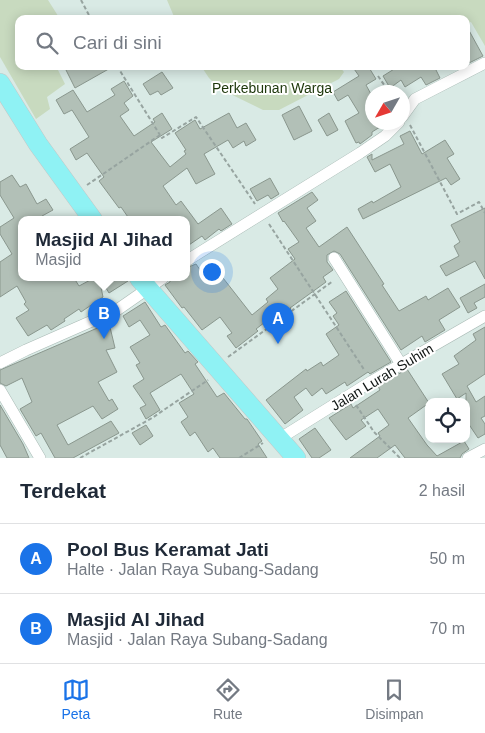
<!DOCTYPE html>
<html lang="id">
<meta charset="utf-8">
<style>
body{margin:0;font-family:Arial,sans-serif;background:#f6f6f7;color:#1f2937}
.controls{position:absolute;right:15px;bottom:15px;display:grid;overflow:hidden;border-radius:10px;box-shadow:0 2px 12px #0003}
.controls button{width:45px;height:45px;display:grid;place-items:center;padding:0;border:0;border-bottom:1px solid #e0e1e3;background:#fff;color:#1f2937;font:25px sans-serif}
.compass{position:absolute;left:365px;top:85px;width:45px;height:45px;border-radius:50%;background:#fff;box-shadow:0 2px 12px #0003;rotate:231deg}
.you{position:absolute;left:211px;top:271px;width:18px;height:18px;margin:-12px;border:4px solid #fff;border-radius:50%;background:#1a73e8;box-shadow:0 0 0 8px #1a73e833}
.badge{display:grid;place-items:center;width:32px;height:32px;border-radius:50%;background:#1a73e8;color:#fff;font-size:16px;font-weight:700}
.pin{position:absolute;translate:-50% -41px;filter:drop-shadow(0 1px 2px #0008)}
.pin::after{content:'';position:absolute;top:26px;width:18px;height:15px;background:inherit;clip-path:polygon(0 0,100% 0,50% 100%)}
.popup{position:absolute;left:18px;top:216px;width:172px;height:65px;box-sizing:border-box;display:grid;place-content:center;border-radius:10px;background:#fff;filter:drop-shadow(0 1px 4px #0005);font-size:16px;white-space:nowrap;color:#747a83}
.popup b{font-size:19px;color:#1f2937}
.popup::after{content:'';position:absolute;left:50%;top:100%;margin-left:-10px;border:10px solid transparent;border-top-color:#fff}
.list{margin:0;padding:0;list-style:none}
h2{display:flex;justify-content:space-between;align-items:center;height:65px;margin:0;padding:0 20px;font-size:21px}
h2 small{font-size:16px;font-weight:400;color:#747a83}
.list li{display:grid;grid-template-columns:32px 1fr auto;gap:15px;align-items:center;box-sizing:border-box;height:70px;padding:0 20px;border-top:1px solid #e0e1e3}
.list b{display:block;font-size:19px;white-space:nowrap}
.list p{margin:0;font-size:16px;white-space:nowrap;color:#747a83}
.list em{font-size:16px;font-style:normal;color:#747a83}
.icon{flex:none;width:28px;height:28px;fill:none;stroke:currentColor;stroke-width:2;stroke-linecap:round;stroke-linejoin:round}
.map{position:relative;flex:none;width:485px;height:458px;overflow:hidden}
.search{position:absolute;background:#fff;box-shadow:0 2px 12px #0003;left:15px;right:15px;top:15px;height:55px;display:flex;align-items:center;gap:12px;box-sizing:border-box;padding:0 18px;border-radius:10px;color:#747a83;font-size:19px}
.sheet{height:205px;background:#fff}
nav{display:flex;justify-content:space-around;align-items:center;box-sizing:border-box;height:70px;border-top:1px solid #e0e1e3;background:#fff;font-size:14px;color:#747a83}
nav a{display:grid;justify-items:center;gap:2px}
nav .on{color:#1a73e8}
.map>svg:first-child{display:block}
.green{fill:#c8dabf}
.building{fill:#b2c0b7;stroke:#8a978e}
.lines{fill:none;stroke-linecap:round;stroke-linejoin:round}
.minor-casing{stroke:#a9bab5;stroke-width:12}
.primary-casing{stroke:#c5c7c6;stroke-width:20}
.path{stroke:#97a4a0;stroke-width:2;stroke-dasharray:4 2.5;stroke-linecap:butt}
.minor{stroke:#fff;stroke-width:11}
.primary{stroke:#8ff2f4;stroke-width:19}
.labels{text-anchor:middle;stroke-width:4;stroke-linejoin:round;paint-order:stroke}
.park-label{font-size:14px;fill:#1c360a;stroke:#fff}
.street-label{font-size:14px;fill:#0f1513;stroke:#fff}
</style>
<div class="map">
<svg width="485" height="458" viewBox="0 0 485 458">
<rect width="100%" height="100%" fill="#d9eae5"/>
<!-- green -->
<path class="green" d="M0,0H48L60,19H19V66H56L65,84L47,97L50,109L36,119L0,57Z
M167,0H485V46L471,22L466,24V19H175Z
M201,66H339L344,72L339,79L279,110H263L220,89L209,78Z"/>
<!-- building -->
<path class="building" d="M466,25L483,56L469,63L466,59Z
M73,66H114L75,88L66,70Z
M352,66H368L376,79L366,85L372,96V122H388L372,132V135L360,144L359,142L356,143L345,121L359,113L348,95L338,101L333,92L359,76Z
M399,66H439L435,68L440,78L426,85L421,77L405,87L401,80L390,88L383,76Z
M162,72L173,88L161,95L158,91L150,95L143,84Z
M124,81L133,96L124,103L129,110L120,116L134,136L155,122L153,119L162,113L172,129L151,142L170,167L186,154L184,151L186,150L175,133L195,120L200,129L229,113L237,128L246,123L256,140L246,146L244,141L233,148L228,140L204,154L215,174L196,184L187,168L163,186L176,205L181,201L198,224L221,208L232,224L221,231L219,229L205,240L202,236L186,247V220H130L121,207L119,208L99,181L104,177L87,153L76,160L70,149L89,137L72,110L64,114L56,100L73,90L87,112L115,95L111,89Z
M299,106L312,131L294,140L282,115Z
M329,113L338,130L327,136L318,120Z
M410,131L422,154L445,140L454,154L447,158L460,179L451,185L446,178L363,219L358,209L372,201L373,203L401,187L390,164L375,172L367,157L372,154V160L404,144L400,136Z
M12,175L20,187L26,184L37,204L46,199L53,210L42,216L44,220H22V278H74L79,286L94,278H99L103,297L81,312L79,309L64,319L65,321L51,330L47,325L28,336L16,318L29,310L24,304L26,302L17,286L0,297V262L12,254L0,234V227L14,218L0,195V182Z
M270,178L279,194L271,199L268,195L257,201L250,189Z
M312,192L318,200L307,208L316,221L306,228L319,247L347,227L384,284L382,285L399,311L426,296L428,300L448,288L460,307L439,320L445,330L425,342L422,336L401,350L340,254L334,251L327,255V262L333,270L323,277L326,282L290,308L291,309L280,318L277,313L256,329L258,331L236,348L227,336L232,333L220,317L202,330L184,307L182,308L165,285L170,282V278H186V268L196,264L205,277L216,269L252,315L268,302L266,299L278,289L270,278L295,259L288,249L299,242L284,221L283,222L278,213Z
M485,208V279L475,261L446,276L440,266L459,256L454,246L460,242L451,225Z
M100,278H128V281L109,293Z
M485,284V297L474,303L477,308L468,313L460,298Z
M346,291L391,362L370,374L368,372L347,386L345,382L326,394L322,388L312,396L306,388L294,397L303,410L285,424L266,400L306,369L307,371L321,362L323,366L339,355L326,334L339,325L333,316L337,313L329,302Z
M145,302L161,327L165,325L185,353L188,351L198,362L195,364L217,397L224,393L245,419H247L262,441L258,444L267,458H220L213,448L208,452L195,432L190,436L181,422L188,417L179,403L194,394L181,374L150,393L160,410L146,419L140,408L146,405L133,386L144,379L136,365L140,363L130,347L150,335L140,320L129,327L123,316Z
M109,323L115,348L106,350L117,372L98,382L109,401L112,399L118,409L102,419L93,406L57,425L68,445L111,421L119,433L73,458H55L41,433L36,436L20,409L32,402L22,378L6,386L0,383V370Z
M485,327V374L467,386L476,402L485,396V416L481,418L485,424V434L478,438L466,420V393L457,399L442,374L459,364L454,356L476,340L473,334Z
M407,369L429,403L408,418L427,445L437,456L464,441L469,449L462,454L460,458H405L395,445L377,458H350L380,436L378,433L389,425L378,409L361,420L366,426L346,440L329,418L351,404L353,408L380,390L378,386Z
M0,405L23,444L29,458H7L0,445Z
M146,425L153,436L140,445L132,433Z
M315,428L331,450L319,458H312L299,439Z"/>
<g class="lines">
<defs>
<path id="minor" d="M402,117L415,99L485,63
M334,258L401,364
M186,261L360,153L385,136L399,122
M0,363L26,350L117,310L163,278
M0,390L40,458
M279,439L372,381L485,316
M468,458L485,449"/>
<path id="primary" d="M0,83L38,144L93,220
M139,278L296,458"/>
</defs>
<!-- minor casing -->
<use href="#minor" class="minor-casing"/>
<!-- primary casing -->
<use href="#primary" class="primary-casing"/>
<!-- path -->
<path class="path" d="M81,0L91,19
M117,66L160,135
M378,76L389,92
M410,125L457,214L479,202L485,213
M87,185L160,135L162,138L196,117L255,204
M269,224L365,371
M228,357L333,281
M356,405L374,432L400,458
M80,458L152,418L208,380
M239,458L263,443"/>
<!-- minor -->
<use href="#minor" class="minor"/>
<!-- primary -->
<use href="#primary" class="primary"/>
</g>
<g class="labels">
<!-- park labels -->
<g class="park-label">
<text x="272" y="93">Perkebunan Warga</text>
</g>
<!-- street labels -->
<g class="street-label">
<text transform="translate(382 377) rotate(-31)" y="5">Jalan Lurah Suhim</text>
</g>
</g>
</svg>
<div class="controls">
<button><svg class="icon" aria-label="locate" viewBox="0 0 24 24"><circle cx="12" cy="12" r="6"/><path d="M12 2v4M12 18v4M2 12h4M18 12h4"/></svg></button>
</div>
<svg class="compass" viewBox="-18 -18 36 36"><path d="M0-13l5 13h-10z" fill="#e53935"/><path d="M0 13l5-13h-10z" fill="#747a83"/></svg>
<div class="you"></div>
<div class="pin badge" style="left:278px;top:344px">A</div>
<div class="pin badge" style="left:104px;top:339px">B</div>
<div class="popup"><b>Masjid Al Jihad</b>Masjid</div>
<div class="search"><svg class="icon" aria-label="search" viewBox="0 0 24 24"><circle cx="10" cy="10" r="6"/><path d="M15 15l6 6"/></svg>Cari di sini</div>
</div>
<section class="sheet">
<h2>Terdekat<small>2 hasil</small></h2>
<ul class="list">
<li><span class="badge">A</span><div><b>Pool Bus Keramat Jati</b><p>Halte · Jalan Raya Subang-Sadang</p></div><em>50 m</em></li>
<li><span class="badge">B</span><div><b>Masjid Al Jihad</b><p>Masjid · Jalan Raya Subang-Sadang</p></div><em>70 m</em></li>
</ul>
</section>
<nav>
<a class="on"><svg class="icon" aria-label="map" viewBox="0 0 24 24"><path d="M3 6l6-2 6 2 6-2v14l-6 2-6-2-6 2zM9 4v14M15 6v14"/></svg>Peta</a>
<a><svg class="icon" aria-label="directions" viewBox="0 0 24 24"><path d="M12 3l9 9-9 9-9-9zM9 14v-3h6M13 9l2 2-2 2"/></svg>Rute</a>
<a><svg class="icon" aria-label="saved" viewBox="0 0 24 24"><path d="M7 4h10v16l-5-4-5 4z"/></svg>Disimpan</a>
</nav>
